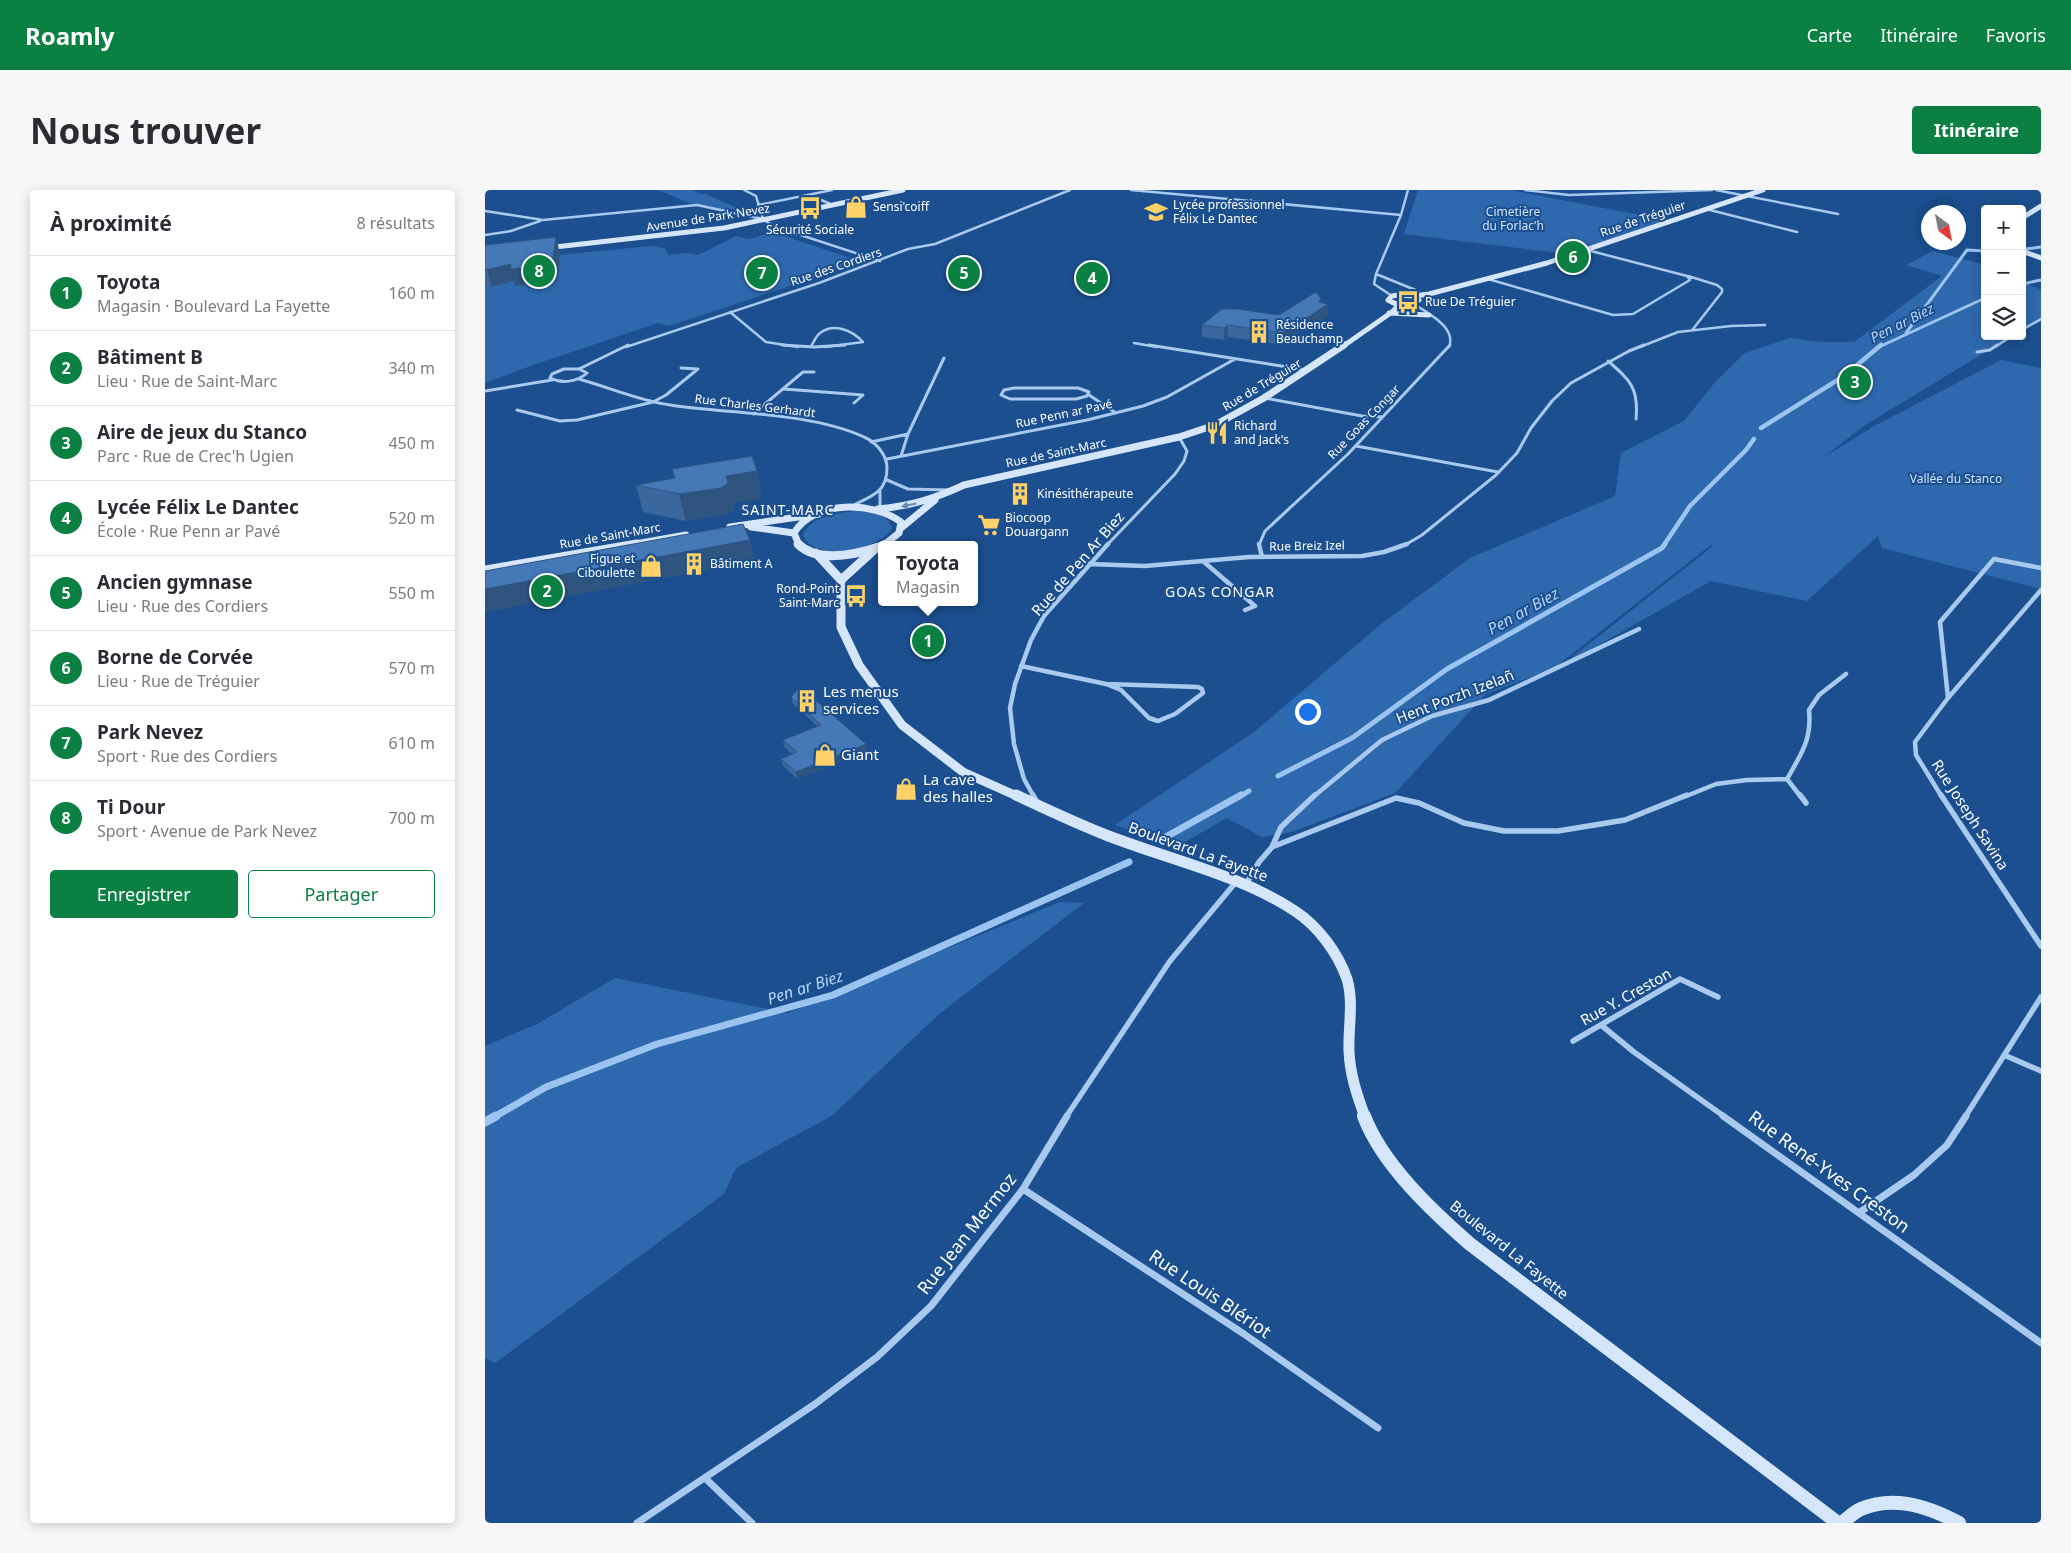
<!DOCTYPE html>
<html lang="fr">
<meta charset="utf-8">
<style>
body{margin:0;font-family:"Noto Sans",sans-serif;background:#f7f7f7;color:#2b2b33}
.controls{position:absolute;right:15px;top:15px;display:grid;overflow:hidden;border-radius:5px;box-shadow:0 2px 12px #0003}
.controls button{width:45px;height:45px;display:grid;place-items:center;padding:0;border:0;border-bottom:1px solid #e1e1e2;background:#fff;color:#2b2b33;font:25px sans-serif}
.compass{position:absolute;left:1436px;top:15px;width:45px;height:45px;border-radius:50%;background:#fff;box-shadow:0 2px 12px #0003;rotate:148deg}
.you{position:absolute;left:822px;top:521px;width:18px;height:18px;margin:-12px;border:4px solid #fff;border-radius:50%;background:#1a73e8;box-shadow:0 0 0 8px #1a73e833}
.badge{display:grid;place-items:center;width:32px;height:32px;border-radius:50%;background:#0b8043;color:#fff;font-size:16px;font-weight:700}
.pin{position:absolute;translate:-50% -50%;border:2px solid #fff;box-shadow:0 1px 5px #0006}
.popup{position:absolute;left:393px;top:351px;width:100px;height:65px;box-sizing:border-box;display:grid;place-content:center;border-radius:5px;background:#fff;filter:drop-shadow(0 1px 4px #0005);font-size:16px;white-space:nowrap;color:#7c7c81}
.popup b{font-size:19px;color:#2b2b33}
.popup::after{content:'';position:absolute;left:50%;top:100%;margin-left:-10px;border:10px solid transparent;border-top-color:#fff}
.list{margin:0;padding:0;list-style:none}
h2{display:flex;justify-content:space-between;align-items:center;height:65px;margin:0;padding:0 20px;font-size:21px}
h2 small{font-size:16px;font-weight:400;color:#7c7c81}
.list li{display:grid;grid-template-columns:32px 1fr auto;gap:15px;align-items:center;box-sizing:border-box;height:75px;padding:0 20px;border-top:1px solid #e1e1e2}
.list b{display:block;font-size:19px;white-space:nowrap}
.list p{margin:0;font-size:16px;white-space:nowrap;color:#7c7c81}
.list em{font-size:16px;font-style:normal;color:#7c7c81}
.actions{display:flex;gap:10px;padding:15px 20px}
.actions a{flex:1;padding:11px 0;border:1px solid #0b8043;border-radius:5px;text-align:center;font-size:18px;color:#0b8043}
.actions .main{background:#0b8043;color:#fff}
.icon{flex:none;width:28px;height:28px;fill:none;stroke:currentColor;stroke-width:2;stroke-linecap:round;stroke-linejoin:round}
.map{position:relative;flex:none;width:1556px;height:1333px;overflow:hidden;border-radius:5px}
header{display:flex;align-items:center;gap:30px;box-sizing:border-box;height:70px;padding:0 25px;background:#0b8043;color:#fff}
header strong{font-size:24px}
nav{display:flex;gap:28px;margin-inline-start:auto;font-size:18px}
.intro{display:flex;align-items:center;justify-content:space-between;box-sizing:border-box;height:120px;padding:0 30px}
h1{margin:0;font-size:35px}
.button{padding:12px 22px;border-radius:5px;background:#0b8043;color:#fff;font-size:18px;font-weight:700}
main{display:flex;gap:30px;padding:0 30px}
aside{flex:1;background:#fff;border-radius:5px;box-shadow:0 2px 12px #0003}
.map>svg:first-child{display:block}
.green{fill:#2e69ad}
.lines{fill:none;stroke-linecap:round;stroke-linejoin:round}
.stream-far4{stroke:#9cc4f0;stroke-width:3}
.stream-far3{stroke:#9cc4f0;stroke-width:4.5}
.stream-far2{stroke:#9cc4f0;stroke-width:5}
.stream-far1{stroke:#9cc4f0;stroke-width:7}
.stream{stroke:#9cc4f0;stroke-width:9}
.street-far4{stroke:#a9c9ee;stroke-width:2.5}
.street-far3{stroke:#a9c9ee;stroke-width:3}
.street-far2{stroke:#a9c9ee;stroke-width:4.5}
.street-far1{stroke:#a9c9ee;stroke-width:5.5}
.street{stroke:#a9c9ee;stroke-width:7}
.secondary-far4{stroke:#d6e6fa;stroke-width:5}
.secondary-far3{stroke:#d6e6fa;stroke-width:7}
.secondary-far2{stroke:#d6e6fa;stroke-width:9}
.secondary-far1{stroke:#d6e6fa;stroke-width:11}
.secondary{stroke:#d6e6fa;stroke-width:14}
.wall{fill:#3a679d}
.shaded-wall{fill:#305480}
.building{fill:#4478b7;stroke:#305480}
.oneway{fill:#668bba}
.labels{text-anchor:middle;stroke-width:4;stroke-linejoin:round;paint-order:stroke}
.far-poi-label{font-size:12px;fill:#fff;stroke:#1b4f8f;text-anchor:start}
.far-park-label{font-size:12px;fill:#cfe3fa;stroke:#1b4f8f}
.far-street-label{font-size:12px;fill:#fff;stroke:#1b4f8f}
.far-water-label{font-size:14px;font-style:italic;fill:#b5d3f5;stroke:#1b4f8f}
.far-neighbourhood-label{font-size:14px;letter-spacing:1px;fill:#fff;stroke:#1b4f8f}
.street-label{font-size:15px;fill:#fff;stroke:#1b4f8f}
.poi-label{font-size:15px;fill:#fff;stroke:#1b4f8f;text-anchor:start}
.water-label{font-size:16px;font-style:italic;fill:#b5d3f5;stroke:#1b4f8f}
.near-street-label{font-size:18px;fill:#fff;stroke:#1b4f8f}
</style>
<header>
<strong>Roamly</strong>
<nav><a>Carte</a><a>Itinéraire</a><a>Favoris</a></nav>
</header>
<div class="intro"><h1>Nous trouver</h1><a class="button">Itinéraire</a></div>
<main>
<aside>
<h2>À proximité<small>8 résultats</small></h2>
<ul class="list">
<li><span class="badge">1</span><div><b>Toyota</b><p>Magasin · Boulevard La Fayette</p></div><em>160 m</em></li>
<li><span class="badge">2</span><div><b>Bâtiment B</b><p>Lieu · Rue de Saint-Marc</p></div><em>340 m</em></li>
<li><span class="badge">3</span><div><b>Aire de jeux du Stanco</b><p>Parc · Rue de Crec'h Ugien</p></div><em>450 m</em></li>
<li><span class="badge">4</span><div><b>Lycée Félix Le Dantec</b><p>École · Rue Penn ar Pavé</p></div><em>520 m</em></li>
<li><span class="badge">5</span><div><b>Ancien gymnase</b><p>Lieu · Rue des Cordiers</p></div><em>550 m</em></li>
<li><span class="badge">6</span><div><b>Borne de Corvée</b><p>Lieu · Rue de Tréguier</p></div><em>570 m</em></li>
<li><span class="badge">7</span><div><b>Park Nevez</b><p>Sport · Rue des Cordiers</p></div><em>610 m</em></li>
<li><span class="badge">8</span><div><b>Ti Dour</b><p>Sport · Avenue de Park Nevez</p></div><em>700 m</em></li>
</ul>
<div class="actions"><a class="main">Enregistrer</a><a>Partager</a></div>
</aside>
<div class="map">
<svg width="1556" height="1333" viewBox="0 0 1556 1333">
<rect width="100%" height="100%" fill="#1b4f8f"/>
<!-- green -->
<path class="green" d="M173,0H207L216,4H221L254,19C242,20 219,18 207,14C195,10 185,4 173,0Z
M933,0H1025L1181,30L1082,64L919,44Z
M288,42L377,72L184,136L173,133L51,174L0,193V72L166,56L180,58L183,65L202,63L213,65L251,46L264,49Z
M1448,61L1500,75V146H1527L1380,235L1339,267L1389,236L1516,170L1556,178V399L1397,358L1393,346L1322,411L1226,391L1075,477L1228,356L1227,354L1069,478L1001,504L910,603L807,642L777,647L742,628L691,657L630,635L769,542L896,434L985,368L1130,306L1136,263L1199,231L1231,191L1260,163L1305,148L1336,152H1369L1457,86L1421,75Z
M1537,91L1556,100V129L1537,140Z
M373,321C386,322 402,323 407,338C396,361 325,373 318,344C329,325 353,323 373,321Z
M575,712L599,713L454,824L348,925L251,978L239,1004L10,1173L0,1168V856L52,834L130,788L303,823Z"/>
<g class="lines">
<!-- stream-far4 -->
<path class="stream-far4" d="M1541,59L1556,57
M1537,94L1556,90
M1421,143L1482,60L1500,61
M1394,157L1500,108"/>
<!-- stream-far3 -->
<path class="stream-far3" d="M1276,238L1359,186L1396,155
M1179,355L1205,316L1261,260L1269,249"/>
<!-- stream-far2 -->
<path class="stream-far2" d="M793,586L867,548L962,479L1177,358L1180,354
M754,607L764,601"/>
<!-- stream-far1 -->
<path class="stream-far1" d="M679,648L756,605
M9,927L61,897L172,854L348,805L644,672"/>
<!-- stream -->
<path class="stream" d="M0,932L11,926"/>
<!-- street-far4 -->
<path class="street-far4" d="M259,0L271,6L278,29
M646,0L916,25
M923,0L916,25L891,84L933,101
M1040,0L1084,5L1227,0
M1231,0L1353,24
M324,5L348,15
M273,15L347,0
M1221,19L1312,42
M0,21L58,30L212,15L278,29L288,36L395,71
M0,45L26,41L55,31
M891,84L889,94L907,106
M1203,86L1232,95L1237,99V102L1208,139
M1003,89L1128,125L1148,124L1205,90L1202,86L1102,60
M929,114C942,123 972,137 964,157
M245,122L281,152L313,157
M1537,140L1556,129
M649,153L672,157
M326,156C329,152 331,146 335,143C349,132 368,141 378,152L340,157
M141,157L334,93L423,59L450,54L585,0
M1155,157L1193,142L1246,136L1280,135
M1510,157L1527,146"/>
<!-- street-far3 -->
<path class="street-far3" d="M297,155L329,157L360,155
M664,155L822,180
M1492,162L1505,160L1512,155
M1123,171C1145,190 1154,198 1151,229
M79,179H94L102,183C92,192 77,194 65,188L67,184Z
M94,179L143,155
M94,189C123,197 155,211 185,215C244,224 325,222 379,247C391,252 402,265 402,278C402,303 386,306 367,316
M529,198H593L604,202L602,206L591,209H525L516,205L519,200Z
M299,199L378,205L369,213
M0,201L67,190
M604,205L631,223
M780,208L877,226L898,227
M32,220L75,231L92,230L168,212L181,205L213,179L196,178
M268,224L318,182H329
M386,252L423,244
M871,256L1013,282
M416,266L423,244L459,168
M402,269L602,230L658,216L682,207L750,169
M402,290L423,299L464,300
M393,319L395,316V301
M622,355L690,284L699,271L702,261L694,247
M774,355L780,341L863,264L965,155
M920,355L937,345L1011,285L1032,263L1046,238L1067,211L1086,193L1144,161L1159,155"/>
<!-- street-far2 -->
<path class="street-far2" d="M774,354L777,367
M718,371L770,416L760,420
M604,374L660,376L764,367L877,366L899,362L922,354
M536,476L621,494
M621,494L713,497L717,499L718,503L690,524L673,531L664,528L636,500Z
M1463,508L1455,432L1509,369L1556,378
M1302,589C1316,564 1327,550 1324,520L1334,505L1361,484
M549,607L539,589L529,554L525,518L530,494L546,450L559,426L623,354
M828,607L897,550L947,526L1004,510L1154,439
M1199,607L1231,594L1262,590L1302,589L1316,607
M1457,607L1431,565L1430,552L1463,508L1556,400"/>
<!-- street-far1 -->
<path class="street-far1" d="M548,605L553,614
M1315,605L1321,613
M1456,605L1556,756
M787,657L911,608L934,613L979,633L1019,641H1073L1140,630L1202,605
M761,694L774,672L787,657L796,637L830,605
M1116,835L1149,862L1240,927
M1088,851L1195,789L1233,807
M1519,865L1556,881
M581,927L685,771L751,692
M1480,927L1556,807"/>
<!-- street -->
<path class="street" d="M1238,926L1556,1153
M538,999L759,1144L893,1238
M1375,1022L1429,985L1462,955L1481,926
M221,1289L267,1333
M152,1333L330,1214L392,1167L446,1116L538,999L582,926"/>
<!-- secondary-far4 -->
<path class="secondary-far4" d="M1537,28L1556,16
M61,58L239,38L418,0
M1537,61L1556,68
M913,105L929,106L934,110C924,117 913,116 903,110L907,106Z
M929,106L944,104L1062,73L1278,0
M904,123L944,125
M857,157L907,122L914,115"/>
<!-- secondary-far3 -->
<path class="secondary-far3" d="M393,319C425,316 449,309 479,295L694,247L730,235L779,208L859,155
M245,337L334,324
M266,337L309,343
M416,338L450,310
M145,355L201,345
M314,355L309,343C329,310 387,311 416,332L414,343L399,355"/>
<!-- secondary-far2 -->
<path class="secondary-far2" d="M313,354C333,374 373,364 397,356
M399,355L401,354
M331,363L356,390V437L374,475L417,535L478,582L534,607
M0,380L152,354
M356,390L389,360"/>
<!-- secondary-far1 -->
<path class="secondary-far1" d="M531,605C561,619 590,633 621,645C682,669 756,685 810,721C833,736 853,763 862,789C869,812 863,838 864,861C865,885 872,905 880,927"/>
<!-- secondary -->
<path class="secondary" d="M879,926C897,974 947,1021 985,1054L1353,1333
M1357,1333C1363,1328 1369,1322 1376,1319C1408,1305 1445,1317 1474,1333"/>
</g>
<!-- wall -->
<path class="wall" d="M0,55L75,63L72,91L30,96L29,91L7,97H0Z
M836,113L843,114V126L820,140L815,139L798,155L743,147L739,150L717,147V135L794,125Z
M151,295L277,308L248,313L249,320L242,324L201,331L158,322Z
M306,507L381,554L382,561L312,589L298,576L296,569L307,564L299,557L298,550L332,536L308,514Z"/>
<!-- shaded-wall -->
<path class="shaded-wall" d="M71,47L75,63L72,91L30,96L29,91L7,97L2,80Z
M836,109V119L843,114V126L820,140V129L833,112Z
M815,128V139L798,155V143Z
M743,135V147L739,150V138Z
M272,281L277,308L248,313L249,320L242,324L201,331L194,304L241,286Z
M265,350L269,371L1,422L0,420V399Z
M381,554L382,561L312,589L311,582Z"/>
<!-- building -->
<path class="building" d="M71,47L67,75L25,79L26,74L0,80V55Z
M831,102L836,109L833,112L843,114L820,129L815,128L798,143L743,135L739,138L717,135L737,119H752L794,125Z
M267,266L272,281L241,286L243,293L236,298L194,304L151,295L190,288L187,279Z
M258,334L265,350L0,399V381Z
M315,497L381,554L311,582L296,569L312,562L298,550L336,535L306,507Z"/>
<!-- one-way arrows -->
<defs><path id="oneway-solid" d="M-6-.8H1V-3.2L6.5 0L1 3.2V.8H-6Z" transform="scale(1.25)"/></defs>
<use class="oneway" href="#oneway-solid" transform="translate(424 315) rotate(168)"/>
<!-- icons -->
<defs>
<symbol id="shop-bare" viewBox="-9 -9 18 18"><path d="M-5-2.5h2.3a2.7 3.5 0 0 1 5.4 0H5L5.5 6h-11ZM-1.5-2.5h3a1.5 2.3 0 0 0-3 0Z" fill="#ffd166" stroke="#1b4f8f" stroke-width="2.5" paint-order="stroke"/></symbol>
<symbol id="bus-bare" viewBox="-9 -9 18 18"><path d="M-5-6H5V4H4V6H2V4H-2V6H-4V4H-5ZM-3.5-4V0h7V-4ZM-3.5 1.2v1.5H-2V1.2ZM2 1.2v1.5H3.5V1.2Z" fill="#ffd166" stroke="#1b4f8f" stroke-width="2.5" paint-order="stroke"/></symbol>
<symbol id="school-bare" viewBox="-9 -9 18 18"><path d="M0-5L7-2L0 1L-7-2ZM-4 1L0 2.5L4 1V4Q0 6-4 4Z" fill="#ffd166" stroke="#1b4f8f" stroke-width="2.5" paint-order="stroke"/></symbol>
<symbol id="building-bare" viewBox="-9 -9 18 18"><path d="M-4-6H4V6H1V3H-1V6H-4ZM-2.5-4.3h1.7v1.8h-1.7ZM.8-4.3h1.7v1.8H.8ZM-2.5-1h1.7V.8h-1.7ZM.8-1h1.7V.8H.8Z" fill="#ffd166" stroke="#1b4f8f" stroke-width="2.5" paint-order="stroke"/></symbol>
<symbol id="restaurant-bare" viewBox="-9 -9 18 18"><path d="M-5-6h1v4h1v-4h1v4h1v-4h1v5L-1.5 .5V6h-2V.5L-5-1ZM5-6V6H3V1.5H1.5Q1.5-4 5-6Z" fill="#ffd166" stroke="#1b4f8f" stroke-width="2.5" paint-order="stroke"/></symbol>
<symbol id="supermarket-bare" viewBox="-9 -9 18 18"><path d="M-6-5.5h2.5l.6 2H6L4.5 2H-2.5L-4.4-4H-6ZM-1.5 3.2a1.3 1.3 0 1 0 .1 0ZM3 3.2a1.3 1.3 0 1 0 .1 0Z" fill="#ffd166" stroke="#1b4f8f" stroke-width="2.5" paint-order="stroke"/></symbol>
</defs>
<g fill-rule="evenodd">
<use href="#shop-bare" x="355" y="1" width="32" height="32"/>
<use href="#bus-bare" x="309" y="2" width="32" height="32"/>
<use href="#school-bare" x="655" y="6" width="32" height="32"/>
<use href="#bus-bare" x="907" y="96" width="32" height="32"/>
<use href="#building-bare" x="758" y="126" width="32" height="32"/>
<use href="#restaurant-bare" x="716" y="227" width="32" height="32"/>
<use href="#building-bare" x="519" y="288" width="32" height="32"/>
<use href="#supermarket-bare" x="488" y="319" width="32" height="32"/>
<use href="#building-bare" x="193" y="358" width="32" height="32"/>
<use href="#shop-bare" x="150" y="360" width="32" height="32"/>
<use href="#bus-bare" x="355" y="390" width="32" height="32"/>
<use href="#building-bare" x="306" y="495" width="32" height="32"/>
<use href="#shop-bare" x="324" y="549" width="32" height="32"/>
<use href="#shop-bare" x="405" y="583" width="32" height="32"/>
</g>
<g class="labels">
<!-- far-poi labels -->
<g class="far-poi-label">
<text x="688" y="19">Lycée professionnel<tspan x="688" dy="14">Félix Le Dantec</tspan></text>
<text x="388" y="21">Sensi'coiff</text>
<text x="325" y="44" text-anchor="middle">Sécurité Sociale</text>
<text x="940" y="116">Rue De Tréguier</text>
<text x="791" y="139">Résidence<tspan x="791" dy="14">Beauchamp</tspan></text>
<text x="749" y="240">Richard<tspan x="749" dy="14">and Jack's</tspan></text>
<text x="552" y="308">Kinésithérapeute</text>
<text x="520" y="332">Biocoop<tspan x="520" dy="14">Douargann</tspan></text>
<text x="150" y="373" text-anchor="end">Figue et<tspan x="150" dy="14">Ciboulette</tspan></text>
<text x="225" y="378">Bâtiment A</text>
<text x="354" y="403" text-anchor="end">Rond-Point<tspan x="354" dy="14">Saint-Marc</tspan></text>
</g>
<!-- far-park labels -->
<g class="far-park-label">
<text x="1028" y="26">Cimetière<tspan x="1028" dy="14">du Forlac’h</tspan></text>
<text x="1471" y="293">Vallée du Stanco</text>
</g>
<!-- far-street labels -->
<g class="far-street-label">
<text transform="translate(223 28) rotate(-9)" y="4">Avenue de Park Nevez</text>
<text transform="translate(1158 29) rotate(-19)" y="4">Rue de Tréguier</text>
<text transform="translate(351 77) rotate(-19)" y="4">Rue des Cordiers</text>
<text transform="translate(777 195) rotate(-31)" y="4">Rue de Tréguier</text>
<text transform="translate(270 216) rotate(7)" y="4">Rue Charles Gerhardt</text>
<text transform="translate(579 224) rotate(-12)" y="4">Rue Penn ar Pavé</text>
<text transform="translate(879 232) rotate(-46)" y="4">Rue Goas Congar</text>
<text transform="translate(571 263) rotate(-12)" y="4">Rue de Saint-Marc</text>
<text transform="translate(125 346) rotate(-10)" y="4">Rue de Saint-Marc</text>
<text transform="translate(822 356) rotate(-1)" y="4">Rue Breiz Izel</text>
</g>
<!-- far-water labels -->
<g class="far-water-label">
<text transform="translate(1417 133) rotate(-27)" y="5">Pen ar Biez</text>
</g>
<!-- far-neighbourhood labels -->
<g class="far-neighbourhood-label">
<text x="303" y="325">SAINT-MARC</text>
<text x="735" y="407">GOAS CONGAR</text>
</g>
<!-- street labels -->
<g class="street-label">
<text transform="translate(593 374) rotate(-49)" y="5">Rue de Pen Ar Biez</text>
<text transform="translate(970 507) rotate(-21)" y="5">Hent Porzh Izelañ</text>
<text transform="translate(1485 625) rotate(57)" y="5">Rue Joseph Savina</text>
<text transform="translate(713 662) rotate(20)" y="5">Boulevard La Fayette</text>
<text transform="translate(1141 807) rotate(-29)" y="5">Rue Y. Creston</text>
<text transform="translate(1024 1060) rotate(39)" y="5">Boulevard La Fayette</text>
</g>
<!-- poi labels -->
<g class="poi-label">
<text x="338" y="507">Les menus<tspan x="338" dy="17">services</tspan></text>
<text x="356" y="570">Giant</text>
<text x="438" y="595">La cave<tspan x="438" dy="17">des halles</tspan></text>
</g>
<!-- water labels -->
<g class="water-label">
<text transform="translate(1038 421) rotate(-29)" y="6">Pen ar Biez</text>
<text transform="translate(320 797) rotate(-18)" y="6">Pen ar Biez</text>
</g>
<!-- near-street labels -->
<g class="near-street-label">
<text transform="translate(1344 982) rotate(36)" y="6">Rue René-Yves Creston</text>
<text transform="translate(482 1044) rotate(-52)" y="6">Rue Jean Mermoz</text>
<text transform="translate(725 1104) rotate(34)" y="6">Rue Louis Blériot</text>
</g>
</g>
</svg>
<div class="controls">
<button>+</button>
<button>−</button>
<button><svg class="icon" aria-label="layers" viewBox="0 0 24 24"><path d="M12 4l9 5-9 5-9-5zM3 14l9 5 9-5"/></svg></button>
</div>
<svg class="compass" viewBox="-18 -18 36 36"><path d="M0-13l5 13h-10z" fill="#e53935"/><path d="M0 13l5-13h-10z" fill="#7c7c81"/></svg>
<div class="you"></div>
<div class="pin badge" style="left:443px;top:451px">1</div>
<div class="popup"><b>Toyota</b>Magasin</div>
<div class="pin badge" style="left:62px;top:401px">2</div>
<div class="pin badge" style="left:1370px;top:192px">3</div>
<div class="pin badge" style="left:607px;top:88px">4</div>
<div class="pin badge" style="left:479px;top:83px">5</div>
<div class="pin badge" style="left:1088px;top:67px">6</div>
<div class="pin badge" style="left:277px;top:83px">7</div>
<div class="pin badge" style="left:54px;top:81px">8</div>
</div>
</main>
